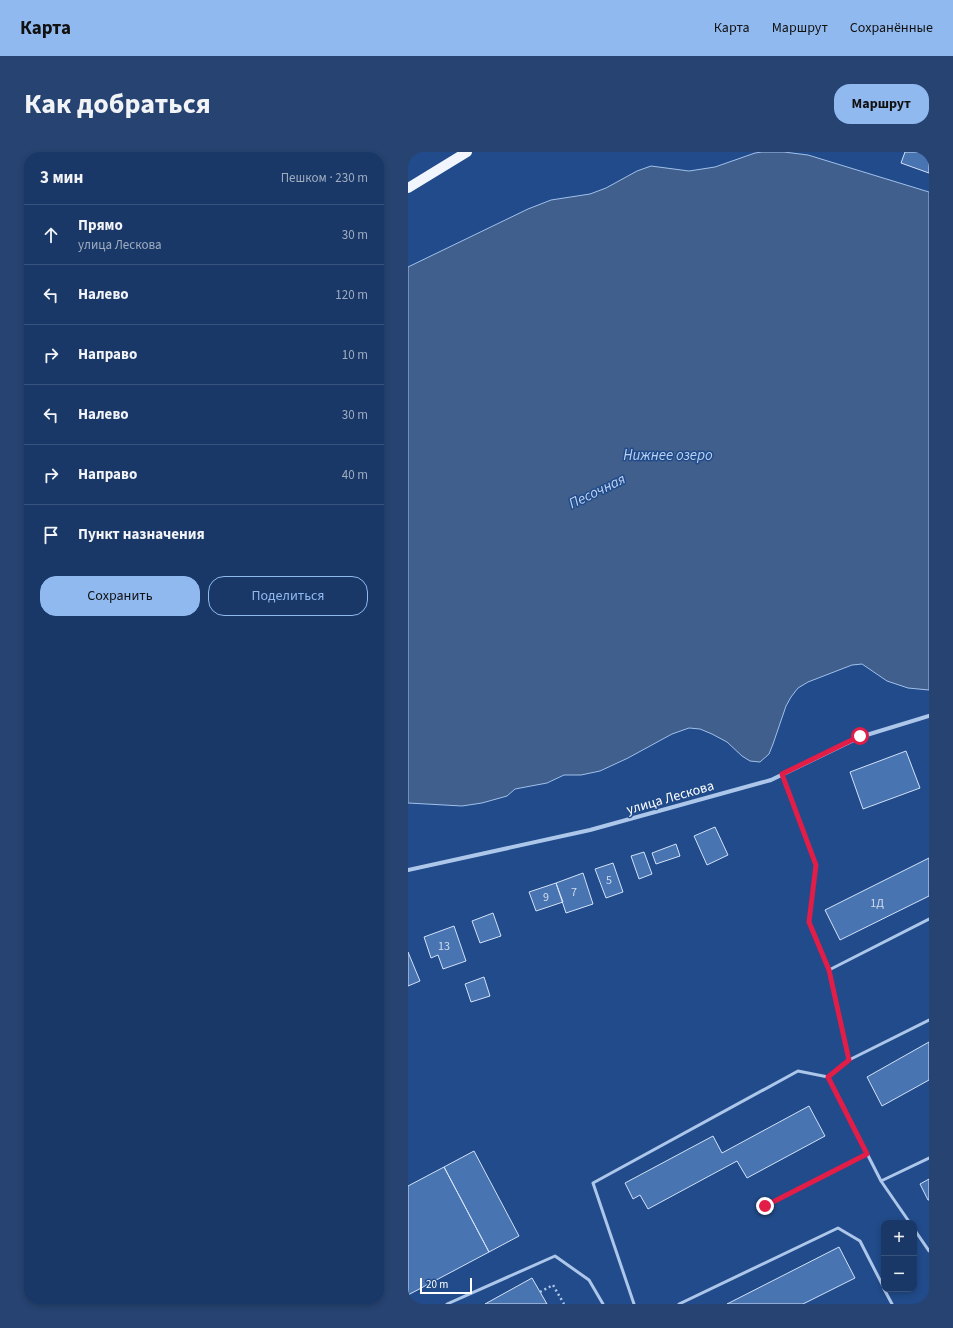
<!DOCTYPE html>
<html lang="ru">
<meta charset="utf-8">
<style>
body{margin:0;font-family:"Source Sans 3",sans-serif;background:#264371;color:#f1f3f6}
.controls{position:absolute;right:12px;bottom:12px;display:grid;overflow:hidden;border-radius:8px;box-shadow:0 2px 6px #0003}
.controls button{width:36px;height:36px;display:grid;place-items:center;padding:0;border:0;border-bottom:1px solid #37527c;background:#193868;color:#f1f3f6;font:20px sans-serif}
.scale{position:absolute;left:12px;bottom:10px;width:52px;box-sizing:border-box;padding-left:4px;border:2px solid #fff;border-top:0;font-size:11px;line-height:14px;white-space:nowrap;color:#fff;-webkit-text-stroke:3px #214b8a;paint-order:stroke}
.stop{position:absolute;width:12px;height:12px;margin:-9px;border:3px solid #e11d48;border-radius:50%;background:#fff}
.stop.end{background:#e11d48;border-color:#fff;box-shadow:0 1px 4px #0008}
.list{margin:0;padding:0;list-style:none}
h2{display:flex;justify-content:space-between;align-items:center;height:52px;margin:0;padding:0 16px;font-size:17px}
h2 small{font-size:13px;font-weight:400;color:#9facc0}
.list li{display:grid;grid-template-columns:26px 1fr auto;gap:12px;align-items:center;box-sizing:border-box;height:60px;padding:0 16px;border-top:1px solid #37527c}
.list b{display:block;font-size:15px;white-space:nowrap}
.list p{margin:0;font-size:13px;white-space:nowrap;color:#9facc0}
.list em{font-size:13px;font-style:normal;color:#9facc0}
.actions{display:flex;gap:8px;padding:12px 16px}
.actions a{flex:1;padding:9px 0;border:1px solid #90b9f0;border-radius:16px;text-align:center;font-size:14px;color:#90b9f0}
.actions .main{background:#90b9f0;color:#111}
.icon{flex:none;width:22px;height:22px;fill:none;stroke:currentColor;stroke-width:2;stroke-linecap:round;stroke-linejoin:round}
.map{position:relative;flex:none;width:521px;height:1152px;overflow:hidden;border-radius:16px}
header{display:flex;align-items:center;gap:24px;box-sizing:border-box;height:56px;padding:0 20px;background:#90b9f0;color:#111}
header strong{font-size:19px}
nav{display:flex;gap:22px;margin-inline-start:auto;font-size:14px}
.intro{display:flex;align-items:center;justify-content:space-between;box-sizing:border-box;height:96px;padding:0 24px}
h1{margin:0;font-size:28px}
.button{padding:10px 18px;border-radius:16px;background:#90b9f0;color:#111;font-size:14px;font-weight:700}
main{display:flex;gap:24px;padding:0 24px}
aside{flex:1;background:#193868;border-radius:16px;box-shadow:0 2px 6px #0003}
.map>svg:first-child{display:block}
.water{fill:#405f8d;stroke:#a1c1ec}
.building{fill:#4974b2;stroke:#d2e2f8}
.lines{fill:none;stroke-linecap:round;stroke-linejoin:round}
.path{stroke:#adc7eb;stroke-width:2.5;stroke-dasharray:2 3;stroke-linecap:butt}
.service{stroke:#adc7eb;stroke-width:3}
.minor{stroke:#adc7eb;stroke-width:4}
.primary{stroke:#f1f6fe;stroke-width:10}
.route{stroke:#e11d48;stroke-width:5}
.labels{text-anchor:middle;stroke-width:3;stroke-linejoin:round;paint-order:stroke}
.number-label{font-size:12px;fill:#d2dcec}
.street-label{font-size:14px;fill:#fff;stroke:#214b8a}
.water-label{font-size:15px;font-style:italic;fill:#b9d1f2;stroke:#214b8a}
</style>
<header>
<strong>Карта</strong>
<nav><a>Карта</a><a>Маршрут</a><a>Сохранённые</a></nav>
</header>
<div class="intro"><h1>Как добраться</h1><a class="button">Маршрут</a></div>
<main>
<aside>
<h2>3 мин<small>Пешком · 230 m</small></h2>
<ul class="list">
<li><svg class="icon" aria-label="ahead" viewBox="0 0 24 24"><path d="M12 20V5M6 11l6-6 6 6"/></svg><div><b>Прямо</b><p>улица Лескова</p></div><em>30 m</em></li>
<li><svg class="icon" aria-label="left" viewBox="0 0 24 24"><path d="M17 20v-9H6M10 6l-5 5 5 5"/></svg><div><b>Налево</b></div><em>120 m</em></li>
<li><svg class="icon" aria-label="right" viewBox="0 0 24 24"><path d="M7 20v-9h11M14 6l5 5-5 5"/></svg><div><b>Направо</b></div><em>10 m</em></li>
<li><svg class="icon" aria-label="left" viewBox="0 0 24 24"><path d="M17 20v-9H6M10 6l-5 5 5 5"/></svg><div><b>Налево</b></div><em>30 m</em></li>
<li><svg class="icon" aria-label="right" viewBox="0 0 24 24"><path d="M7 20v-9h11M14 6l5 5-5 5"/></svg><div><b>Направо</b></div><em>40 m</em></li>
<li><svg class="icon" aria-label="arrive" viewBox="0 0 24 24"><path d="M6 21V4h12l-3 4 3 4H6"/></svg><div><b>Пункт назначения</b></div></li>
</ul>
<div class="actions"><a class="main">Сохранить</a><a>Поделиться</a></div>
</aside>
<div class="map">
<svg width="521" height="1152" viewBox="0 0 521 1152">
<rect width="100%" height="100%" fill="#214b8a"/>
<!-- water -->
<path class="water" d="M354,0H376L400,3L521,40V538L500,536L479,529L454,512L444,513L400,530L390,536L383,545L378,554L365,592L361,602L352,610L342,609L334,604L319,590L304,582L292,577L281,576L264,582L220,606L192,619L173,623H156L139,631L107,637L99,644L74,651L54,654L0,651V115L120,57L143,48L182,42L198,36L229,19L243,14L281,19L307,15L347,1Z"/>
<!-- building -->
<path class="building" d="M497,0H521V21L493,11Z
M498,599L512,636L455,657L442,620Z
M307,675L320,703L299,713L286,684Z
M268,692L272,704L248,712L244,701Z
M236,700L244,722L231,727L223,704Z
M521,706V744L432,788L417,758Z
M205,711L215,740L198,746L187,717Z
M175,721L185,752L158,761L148,731Z
M148,731L155,750L128,759L121,740Z
M85,761L93,784L72,791L64,769Z
M46,774L58,809L35,817L30,803L23,806L16,785Z
M0,800L12,829L0,834Z
M76,825L82,844L63,850L57,832Z
M521,890V928L474,954L459,925Z
M401,954L417,984L339,1026L329,1009L240,1057L232,1043L225,1047L217,1031L305,984L314,1001Z
M66,999L111,1084L81,1100L36,1015Z
M36,1015L81,1100L0,1143V1034Z
M521,1027V1048H520L512,1032Z
M431,1095L447,1126L395,1152H319Z
M124,1126L139,1152H77Z"/>
<g class="lines">
<!-- path -->
<path class="path" d="M132,1140L145,1133L156,1152"/>
<!-- service -->
<path class="service" d="M374,623L408,713L401,770L421,818
M441,908L421,818L521,767
M420,925L441,908L521,868
M473,1029L502,1071
M357,1054L459,1002
M506,1077L521,1099
M476,1137L484,1152
M39,1152L147,1104L181,1128L195,1152
M226,1152L185,1031L390,919L420,925L473,1029L521,1006
M271,1152L430,1076L452,1089L476,1136"/>
<!-- minor -->
<path class="minor" d="M0,718L182,678L363,628L452,585L521,564"/>
<!-- primary -->
<path class="primary" d="M0,36L59,0"/>
</g>
<g class="lines">
<!-- route -->
<path class="route" d="M357,1054L459,1002L420,925L441,908L421,818L401,770L408,713L374,622L452,584"/>
</g>
<g class="labels">
<!-- number labels -->
<g class="number-label">
<text x="201" y="732">5</text>
<text x="166" y="744">7</text>
<text x="138" y="749">9</text>
<text x="469" y="755">1Д</text>
<text x="36" y="798">13</text>
</g>
<!-- street labels -->
<g class="street-label">
<text transform="translate(262 645) rotate(-16)" y="5">улица Лескова</text>
</g>
<!-- water labels -->
<g class="water-label">
<text x="260" y="308">Нижнее озеро</text>
<text transform="translate(189 339) rotate(-26)" y="5">Песочная</text>
</g>
</g>
</svg>
<div class="controls">
<button>+</button>
<button>−</button>
</div>
<div class="scale">20 m</div>
<div class="stop" style="left:452px;top:584px"></div>
<div class="stop end" style="left:357px;top:1054px"></div>
</div>
</main>
